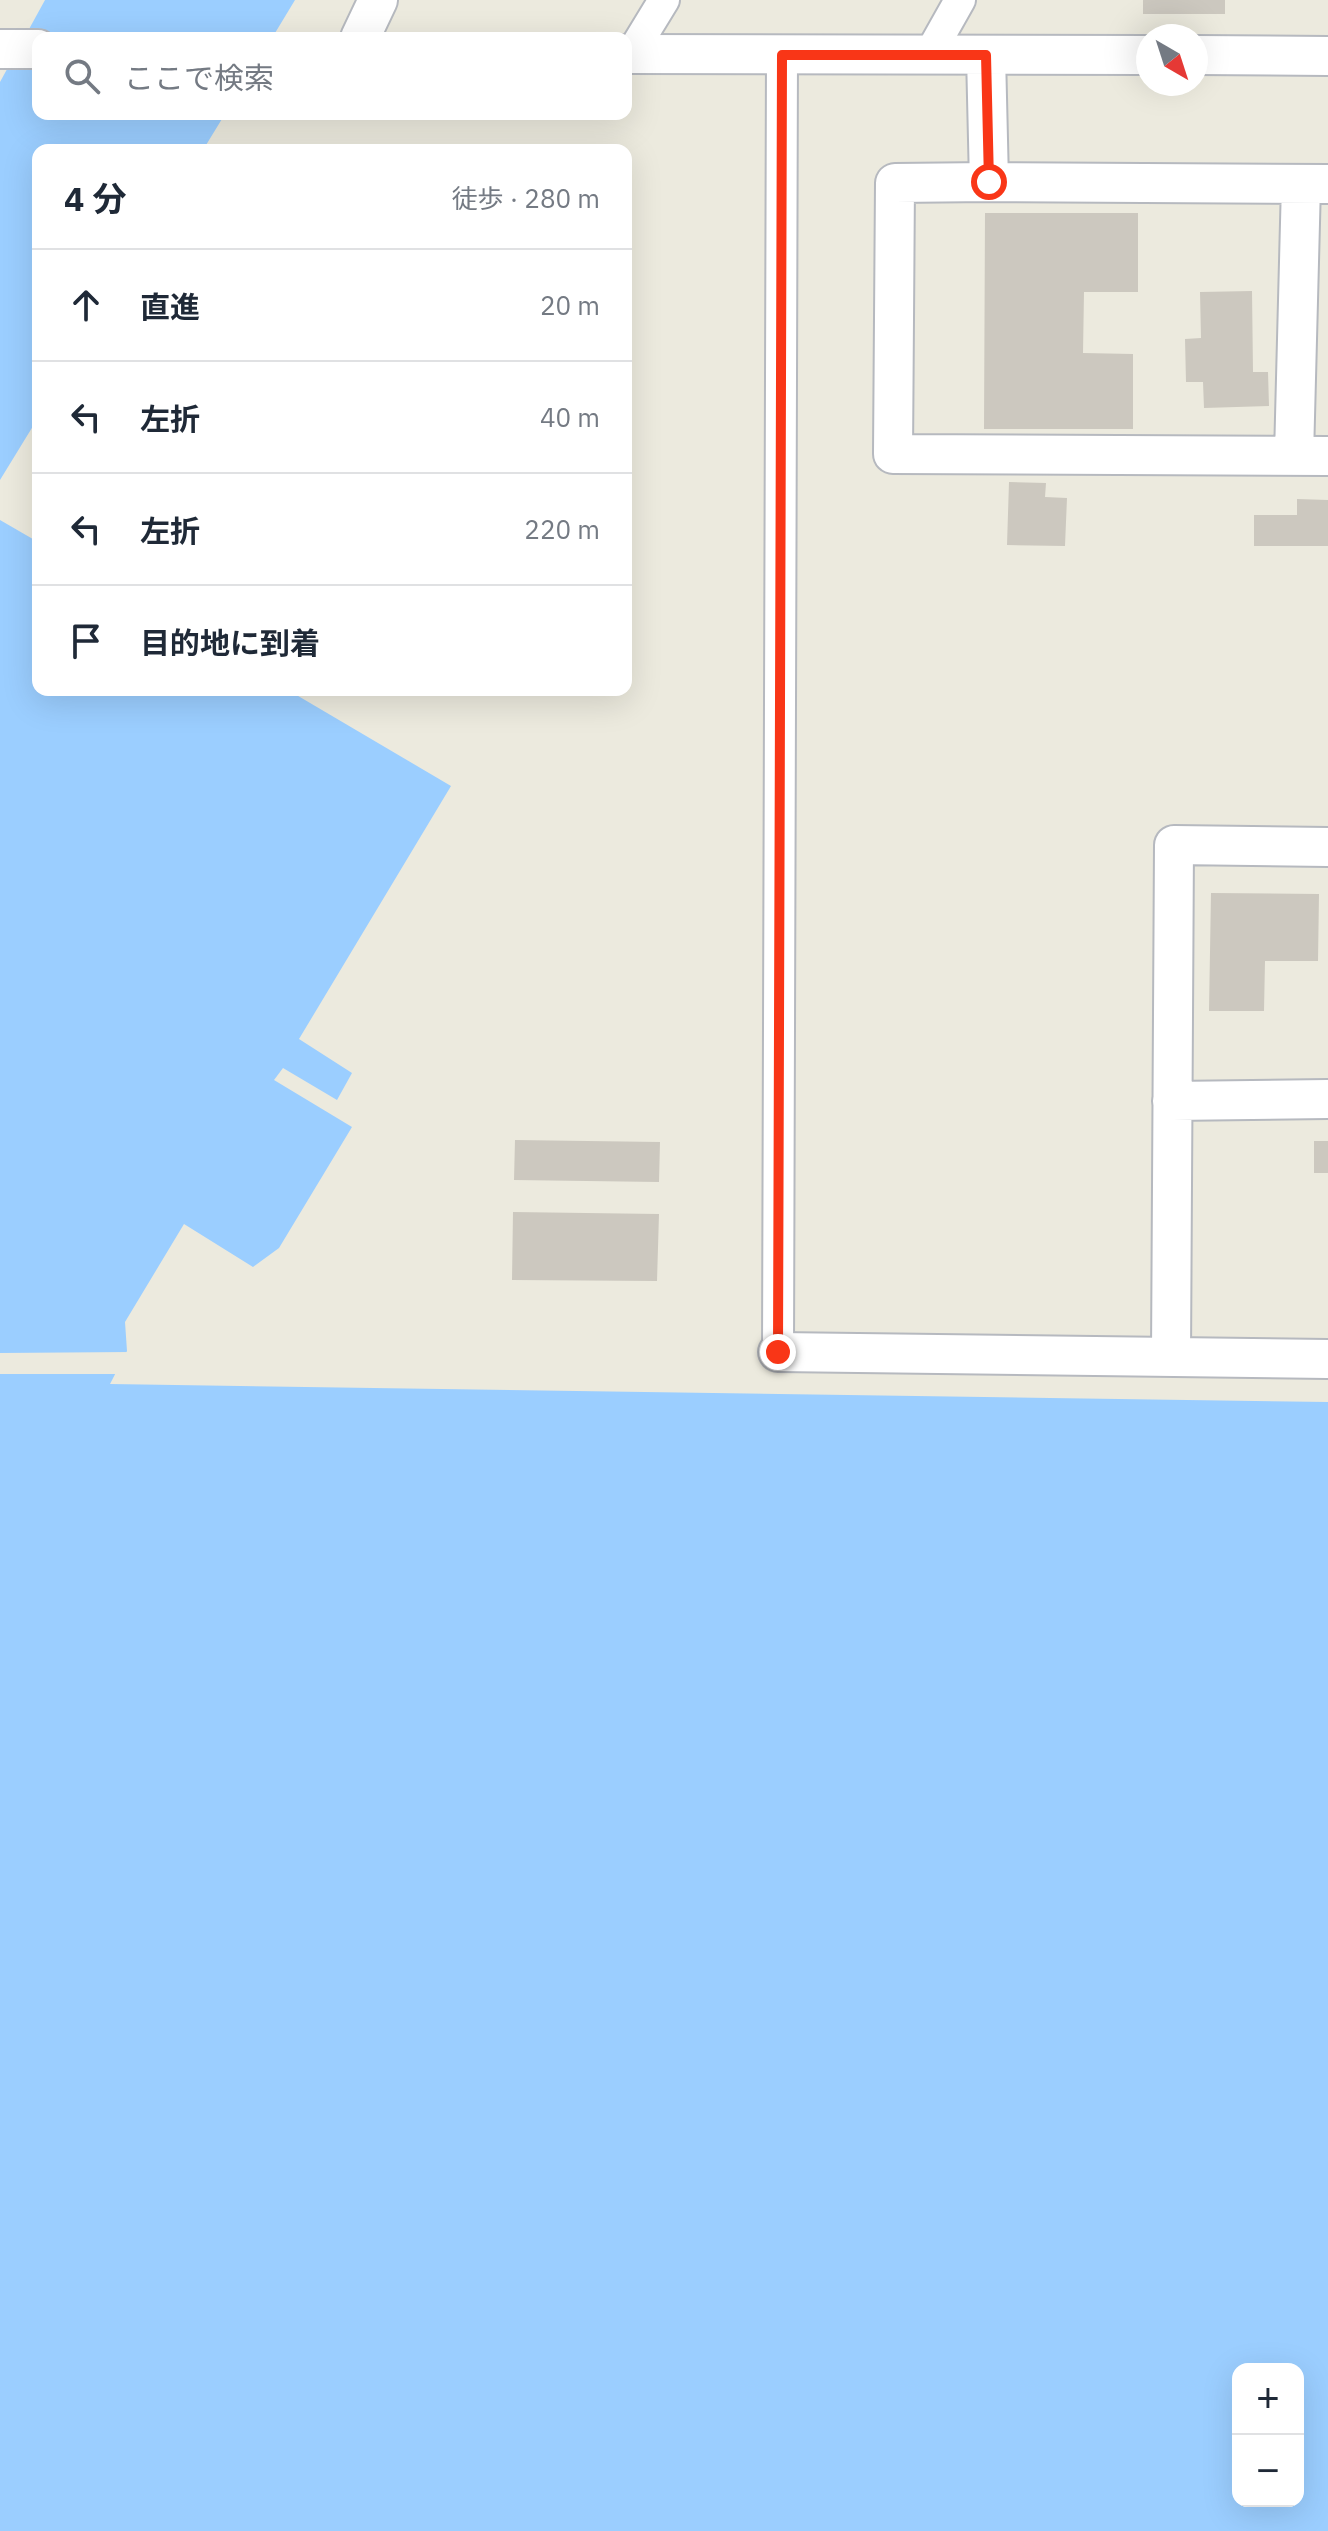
<!DOCTYPE html>
<html lang="ja">
<meta charset="utf-8">
<style>
body{margin:0;font-family:"IBM Plex Sans","Noto Sans JP",sans-serif;background:#f6f6f7;color:#1f2937}
.controls{position:absolute;right:24px;bottom:24px;display:grid;overflow:hidden;border-radius:16px;box-shadow:0 8px 32px #0002}
.controls button{width:72px;height:72px;display:grid;place-items:center;padding:0;border:0;border-bottom:2px solid #e0e1e3;background:#fff;color:#1f2937;font:40px sans-serif}
.compass{position:absolute;left:1136px;top:24px;width:72px;height:72px;border-radius:50%;background:#fff;box-shadow:0 8px 32px #0002;rotate:141deg}
.stop{position:absolute;width:24px;height:24px;margin:-18px;border:6px solid #f93617;border-radius:50%;background:#fff}
.stop.end{background:#f93617;border-color:#fff;box-shadow:0 2px 8px #0008}
.list{margin:0;padding:0;list-style:none}
h2{display:flex;justify-content:space-between;align-items:center;height:104px;margin:0;padding:0 32px;font-size:34px}
h2 small{font-size:26px;font-weight:400;color:#747a83}
.list li{display:grid;grid-template-columns:52px 1fr auto;gap:24px;align-items:center;box-sizing:border-box;height:112px;padding:0 32px;border-top:2px solid #e0e1e3}
.list b{display:block;font-size:30px;white-space:nowrap}
.list em{font-size:26px;font-style:normal;color:#747a83}
.icon{flex:none;width:44px;height:44px;fill:none;stroke:currentColor;stroke-width:2;stroke-linecap:round;stroke-linejoin:round}
.map{position:relative;flex:none;width:1328px;height:2531px;overflow:hidden}
.search{position:absolute;background:#fff;box-shadow:0 8px 32px #0002;left:32px;top:32px;width:600px;height:88px;display:flex;align-items:center;gap:20px;box-sizing:border-box;padding:0 28px;border-radius:16px;color:#747a83;font-size:30px}
.panel{position:absolute;background:#fff;box-shadow:0 8px 32px #0002;left:32px;top:144px;width:600px;height:552px;border-radius:16px}
.map>svg:first-child{display:block}
.water{fill:#9bceff;fill-rule:evenodd}
.pier{fill:#eceade}
.building{fill:#ccc8bf}
.lines{fill:none;stroke-linecap:round;stroke-linejoin:round}
.minor-casing{stroke:#b6b9bf;stroke-width:34}
.tertiary-casing{stroke:#b6b9bf;stroke-width:42}
.minor{stroke:#fff;stroke-width:30}
.tertiary{stroke:#fff;stroke-width:38}
.route{stroke:#f93617;stroke-width:10}
</style>
<div class="map">
<svg width="1328" height="2531" viewBox="0 0 1328 2531">
<rect width="100%" height="100%" fill="#eceade"/>
<!-- water -->
<path class="water" d="M45,0H295L272,38H38V114H225L203,150H38V418L0,480V82Z
M0,520L38,542V690H288L451,786L299,1039L352,1073L337,1100L283,1068L274,1080L352,1127L279,1248L253,1267L184,1224L125,1322L127,1351L110,1384L1328,1402V2531H0ZM1238,2369H1298V2501H1238Z"/>
<!-- pier -->
<path class="pier" d="M131,1352L120,1374H0V1353Z"/>
<!-- building -->
<path class="building" d="M1143,0H1225V14H1143Z
M985,213H1138V292H1084L1083,353L1133,354V429H984Z
M1252,291L1253,372H1268L1269,406L1204,408L1203,382H1186L1185,339L1201,338L1200,292Z
M1009,482L1046,483L1045,497L1067,498L1065,546L1007,545Z
M1297,499L1328,500V546H1254V515H1297Z
M1211,893L1319,894L1318,961H1265L1264,1011H1209Z
M515,1140L660,1142L659,1182L514,1180Z
M1314,1141H1328V1173H1314Z
M513,1212L659,1214L657,1281L512,1280Z"/>
<g class="lines">
<defs>
<path id="minor" d="M631,54L664,0
M929,55L960,0
M778,1352L782,55"/>
<path id="tertiary" d="M360,38L378,0
M0,49H38
M626,54L1148,55
M986,55L989,182L895,183L893,454L1328,456
M1196,55L1328,56
M989,182L1328,184
M1294,456L1301,184
M1172,1101L1328,1099
M778,1352L1328,1359
M1171,1356L1174,845L1328,847"/>
</defs>
<!-- minor casing -->
<use href="#minor" class="minor-casing"/>
<!-- tertiary casing -->
<use href="#tertiary" class="tertiary-casing"/>
<!-- minor -->
<use href="#minor" class="minor"/>
<!-- tertiary -->
<use href="#tertiary" class="tertiary"/>
</g>
<g class="lines">
<!-- route -->
<path class="route" d="M778,1352L782,55H986L989,182"/>
</g>
</svg>
<div class="controls">
<button>+</button>
<button>−</button>
</div>
<svg class="compass" viewBox="-18 -18 36 36"><path d="M0-13l5 13h-10z" fill="#e53935"/><path d="M0 13l5-13h-10z" fill="#747a83"/></svg>
<div class="stop" style="left:989px;top:182px"></div>
<div class="stop end" style="left:778px;top:1352px"></div>
<div class="search"><svg class="icon" aria-label="search" viewBox="0 0 24 24"><circle cx="10" cy="10" r="6"/><path d="M15 15l6 6"/></svg>ここで検索</div>
<section class="panel">
<h2>4 分<small>徒歩 · 280 m</small></h2>
<ul class="list">
<li><svg class="icon" aria-label="ahead" viewBox="0 0 24 24"><path d="M12 20V5M6 11l6-6 6 6"/></svg><div><b>直進</b></div><em>20 m</em></li>
<li><svg class="icon" aria-label="left" viewBox="0 0 24 24"><path d="M17 20v-9H6M10 6l-5 5 5 5"/></svg><div><b>左折</b></div><em>40 m</em></li>
<li><svg class="icon" aria-label="left" viewBox="0 0 24 24"><path d="M17 20v-9H6M10 6l-5 5 5 5"/></svg><div><b>左折</b></div><em>220 m</em></li>
<li><svg class="icon" aria-label="arrive" viewBox="0 0 24 24"><path d="M6 21V4h12l-3 4 3 4H6"/></svg><div><b>目的地に到着</b></div></li>
</ul>
</section>
</div>
